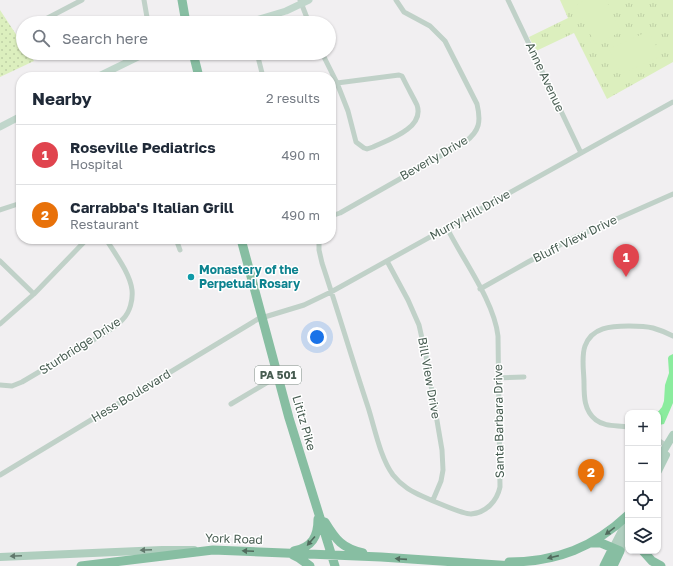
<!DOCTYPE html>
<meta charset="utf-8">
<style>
body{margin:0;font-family:"Golos Text",sans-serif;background:#f6f6f7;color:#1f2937}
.controls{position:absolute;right:12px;bottom:12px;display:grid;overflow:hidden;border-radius:8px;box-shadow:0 1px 3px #0004}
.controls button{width:36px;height:36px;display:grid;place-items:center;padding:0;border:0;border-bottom:1px solid #e0e1e3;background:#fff;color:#1f2937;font:20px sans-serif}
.you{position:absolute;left:317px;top:337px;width:14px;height:14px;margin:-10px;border:3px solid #fff;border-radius:50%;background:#1a73e8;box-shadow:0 0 0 6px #1a73e833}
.badge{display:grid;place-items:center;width:26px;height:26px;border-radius:50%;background:#111827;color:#fff;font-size:13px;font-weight:700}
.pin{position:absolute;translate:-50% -33px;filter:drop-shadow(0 1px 2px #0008)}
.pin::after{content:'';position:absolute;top:21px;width:14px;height:12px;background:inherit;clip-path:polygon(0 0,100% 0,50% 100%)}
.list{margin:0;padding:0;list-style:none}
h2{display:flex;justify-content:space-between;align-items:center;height:52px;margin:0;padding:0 16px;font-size:17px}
h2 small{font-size:13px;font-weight:400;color:#747a83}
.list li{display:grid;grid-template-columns:26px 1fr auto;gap:12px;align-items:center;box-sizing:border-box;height:60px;padding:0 16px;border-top:1px solid #e0e1e3}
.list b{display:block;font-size:15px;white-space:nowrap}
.list p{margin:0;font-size:13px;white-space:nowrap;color:#747a83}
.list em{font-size:13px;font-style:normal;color:#747a83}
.icon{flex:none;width:22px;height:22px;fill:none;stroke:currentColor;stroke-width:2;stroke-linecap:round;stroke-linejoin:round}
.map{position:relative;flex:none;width:673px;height:566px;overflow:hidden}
.search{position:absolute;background:#fff;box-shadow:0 1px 3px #0004;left:16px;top:16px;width:320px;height:44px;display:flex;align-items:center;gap:10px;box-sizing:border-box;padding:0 14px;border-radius:22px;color:#747a83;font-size:15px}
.panel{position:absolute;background:#fff;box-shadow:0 1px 3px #0004;left:16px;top:72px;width:320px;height:172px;border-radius:16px}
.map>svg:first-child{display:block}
.grass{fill:url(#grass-dots)}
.park{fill:url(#park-tufts)}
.pitch{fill:#dcefbe}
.water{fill:#8bec9e}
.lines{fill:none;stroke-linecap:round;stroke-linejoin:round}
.street{stroke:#c0d1c8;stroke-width:5}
.secondary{stroke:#c0d6cb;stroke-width:7}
.primary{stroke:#afcebe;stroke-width:8}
.highway{stroke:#87bea2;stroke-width:9}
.oneway{fill:#516b5d}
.oneway2{fill:#61786c}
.culture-dot{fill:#0f9aa8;stroke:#fff;stroke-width:1.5}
.labels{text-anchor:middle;stroke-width:3;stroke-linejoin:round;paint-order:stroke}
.shield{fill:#fff;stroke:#7e8d85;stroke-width:1}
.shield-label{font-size:11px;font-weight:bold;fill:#475c51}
.street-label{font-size:12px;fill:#475c51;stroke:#fff}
.culture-label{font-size:12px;font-weight:bold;fill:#0d838f;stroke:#fff;text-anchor:start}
</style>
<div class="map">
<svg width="673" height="566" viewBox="0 0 673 566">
<defs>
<pattern id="grass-dots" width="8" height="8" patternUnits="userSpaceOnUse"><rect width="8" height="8" fill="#dcefbe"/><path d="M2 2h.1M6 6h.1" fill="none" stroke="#becfa5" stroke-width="1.8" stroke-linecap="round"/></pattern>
<pattern id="park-tufts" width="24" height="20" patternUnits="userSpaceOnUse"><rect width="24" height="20" fill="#dcefbe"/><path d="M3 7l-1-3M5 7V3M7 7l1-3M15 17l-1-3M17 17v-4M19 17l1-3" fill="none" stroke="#becfa5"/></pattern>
</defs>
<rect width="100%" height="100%" fill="#f1eff1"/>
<!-- grass -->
<path class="grass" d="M0,10L23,45V53H28L34,61L0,77Z"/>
<!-- park -->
<path class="park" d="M560,0H673V62L607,99L574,33L536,51L529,37L568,18Z"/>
<!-- pitch -->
<path class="pitch" d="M585,0H606L621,32L595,44L576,5Z
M649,31L661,56L621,74L609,49Z"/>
<!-- water -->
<path class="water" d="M673,354V403L664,424L659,425L658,413H657L662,407L664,401L665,385L669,373L668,358L669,356Z"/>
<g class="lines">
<!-- street -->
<path class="street" d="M144,0L148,23
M300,0L309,23
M508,0L581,153
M38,23L82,0
M257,53L263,77
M322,53L337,83
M399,75L402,76L404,80C408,88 413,97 417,105C425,128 388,140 373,147L367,149L364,148L356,142L348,111L337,83Z
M0,210L21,203
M331,216L340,213L465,142C480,131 481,121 477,104L445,41L430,26L404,12L396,0
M176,239L180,250
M319,239V250L322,263C338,311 352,359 368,407C375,429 380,457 393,475C397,480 401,484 407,488C415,494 462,514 471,514C486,513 497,501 500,487L498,336C494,301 463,260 447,228
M0,261L34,294
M387,261L408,300L419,325L426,356L442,450L443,470L441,481L433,500
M480,289L528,262L571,239L673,194
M0,324L34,294L87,239
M497,378L524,377
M0,385L12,386L22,382C44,369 66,356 88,343C100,336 114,329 123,319C130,312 133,300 132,290C130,273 115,254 106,239
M231,404L278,376
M628,427C617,425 605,427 596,420C584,411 584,396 584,383C584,372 581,357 585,346C592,327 611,326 629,326C637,326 645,326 653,328C660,330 667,333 673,336
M658,440L667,446
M0,475L258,319L304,305L331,292L673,102"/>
<!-- secondary -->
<path class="secondary" d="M246,23L286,11L309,0
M97,77L146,53
M0,127L21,116"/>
<!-- primary -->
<path class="primary" d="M658,460L673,435
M658,471L666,455
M613,548L628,519
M620,551L628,534
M0,557L162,550H194"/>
<!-- highway -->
<path class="highway" d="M182,0L186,23
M193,53L199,77
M241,239L289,418L335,566
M325,522C336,540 342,548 363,553
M591,543H601L620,551L613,566
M294,551C312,547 318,537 318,519
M643,551L652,561L661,566
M293,555L299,558L310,566
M509,562C557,562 594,547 628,515
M81,566L213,550L381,557L515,566
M604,566L613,548"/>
</g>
<!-- one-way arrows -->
<defs><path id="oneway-solid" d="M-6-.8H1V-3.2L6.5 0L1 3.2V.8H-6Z"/></defs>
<g class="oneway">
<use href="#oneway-solid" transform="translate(610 531) rotate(143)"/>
<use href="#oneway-solid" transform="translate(311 541) rotate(131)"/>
<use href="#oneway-solid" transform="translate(248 551) rotate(-178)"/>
<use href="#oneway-solid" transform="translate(553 557) rotate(167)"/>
<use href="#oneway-solid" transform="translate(401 559) rotate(-176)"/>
</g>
<g class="oneway2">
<use href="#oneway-solid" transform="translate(146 550) rotate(177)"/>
<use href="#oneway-solid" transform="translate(16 556) rotate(177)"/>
</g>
<!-- markers -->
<circle class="culture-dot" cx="191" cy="277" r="4"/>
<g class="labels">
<!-- shield labels -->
<rect class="shield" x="255" y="366" width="46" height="18" rx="3"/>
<g class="shield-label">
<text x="278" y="379">PA 501</text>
</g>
<!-- street labels -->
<g class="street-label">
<text transform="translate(545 77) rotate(65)" y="4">Anne Avenue</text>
<text transform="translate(434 158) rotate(-30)" y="4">Beverly Drive</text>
<text transform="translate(470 215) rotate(-29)" y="4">Murry Hill Drive</text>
<text transform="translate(575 239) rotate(-26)" y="4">Bluff View Drive</text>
<text transform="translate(80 346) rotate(-33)" y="4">Sturbridge Drive</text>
<text transform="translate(429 378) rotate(80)" y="4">Bill View Drive</text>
<text transform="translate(131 396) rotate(-31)" y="4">Hess Boulevard</text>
<text transform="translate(499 421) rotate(-91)" y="4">Santa Barbara Drive</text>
<text transform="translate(304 423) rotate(74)" y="4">Lititz Pike</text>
<text transform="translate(234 539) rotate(2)" y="4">York Road</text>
</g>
<!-- culture labels -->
<g class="culture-label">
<text x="199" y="274">Monastery of the<tspan x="199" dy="14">Perpetual Rosary</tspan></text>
</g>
</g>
</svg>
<div class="controls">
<button>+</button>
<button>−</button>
<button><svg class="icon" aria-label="locate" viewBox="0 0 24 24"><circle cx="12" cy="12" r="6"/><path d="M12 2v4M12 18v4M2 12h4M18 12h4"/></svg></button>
<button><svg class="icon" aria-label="layers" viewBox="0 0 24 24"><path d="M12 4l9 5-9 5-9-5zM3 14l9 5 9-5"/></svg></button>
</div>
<div class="you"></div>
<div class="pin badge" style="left:626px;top:277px;background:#e0444e">1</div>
<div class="pin badge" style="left:591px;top:492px;background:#e8710a">2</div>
<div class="search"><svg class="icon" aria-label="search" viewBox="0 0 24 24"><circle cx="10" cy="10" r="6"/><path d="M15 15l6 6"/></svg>Search here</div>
<section class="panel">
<h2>Nearby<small>2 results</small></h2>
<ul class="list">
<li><span class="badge" style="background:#e0444e">1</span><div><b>Roseville Pediatrics</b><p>Hospital</p></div><em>490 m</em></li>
<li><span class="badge" style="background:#e8710a">2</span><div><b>Carrabba's Italian Grill</b><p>Restaurant</p></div><em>490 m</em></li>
</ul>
</section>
</div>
